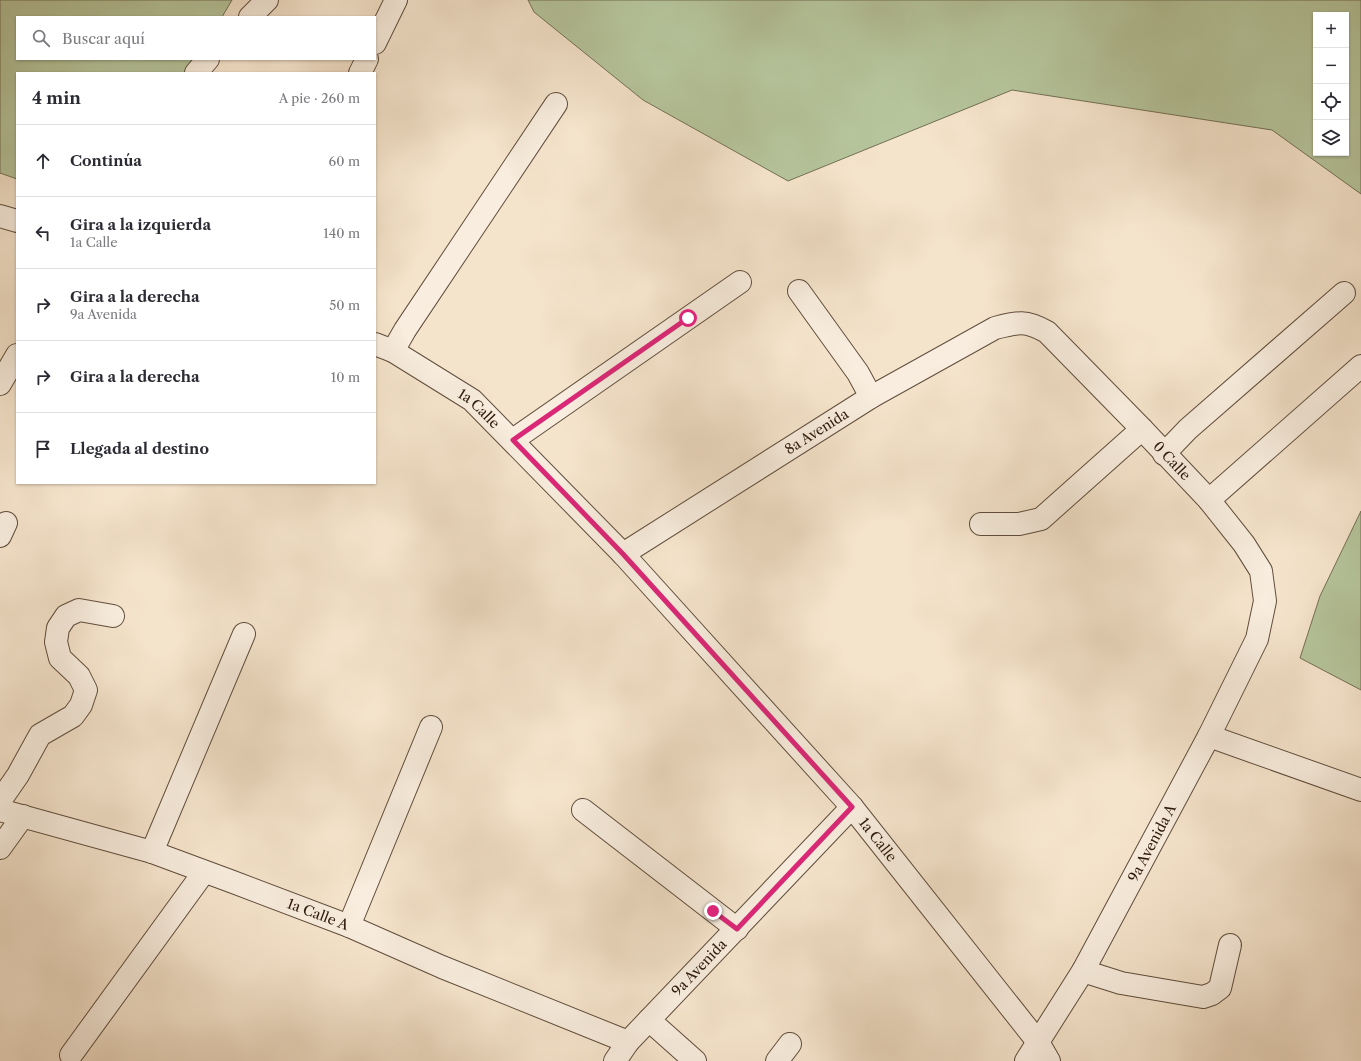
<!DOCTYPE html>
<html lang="es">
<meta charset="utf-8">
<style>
body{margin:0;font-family:"Libre Caslon Text",serif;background:#f2f2f3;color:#2b2b33}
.controls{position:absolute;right:12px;top:12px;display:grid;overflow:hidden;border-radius:0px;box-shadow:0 1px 3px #0004}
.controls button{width:36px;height:36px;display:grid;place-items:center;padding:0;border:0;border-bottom:1px solid #e1e1e2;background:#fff;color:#2b2b33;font:20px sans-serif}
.stop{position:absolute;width:12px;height:12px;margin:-9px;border:3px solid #db2777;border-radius:50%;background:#fff}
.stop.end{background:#db2777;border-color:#fff;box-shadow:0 1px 4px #0008}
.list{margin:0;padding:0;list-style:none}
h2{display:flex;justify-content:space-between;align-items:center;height:52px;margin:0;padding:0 16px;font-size:17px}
h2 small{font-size:13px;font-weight:400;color:#7c7c81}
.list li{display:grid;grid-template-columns:26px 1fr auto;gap:12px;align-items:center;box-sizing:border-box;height:72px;padding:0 16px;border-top:1px solid #e1e1e2}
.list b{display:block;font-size:15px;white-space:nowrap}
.list p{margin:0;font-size:13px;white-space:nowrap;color:#7c7c81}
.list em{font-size:13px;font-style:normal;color:#7c7c81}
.icon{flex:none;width:22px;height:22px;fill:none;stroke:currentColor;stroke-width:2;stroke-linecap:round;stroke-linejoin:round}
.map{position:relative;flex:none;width:1361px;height:1061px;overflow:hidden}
.search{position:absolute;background:#fff;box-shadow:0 1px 3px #0004;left:16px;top:16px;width:360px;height:44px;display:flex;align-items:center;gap:10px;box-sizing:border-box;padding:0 14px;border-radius:0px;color:#7c7c81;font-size:15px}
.panel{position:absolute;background:#fff;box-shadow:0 1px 3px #0004;left:16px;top:72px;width:360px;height:412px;border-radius:0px}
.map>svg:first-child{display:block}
.green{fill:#b6c59c;stroke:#727054;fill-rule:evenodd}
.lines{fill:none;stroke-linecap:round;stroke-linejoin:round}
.minor-casing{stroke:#604d3c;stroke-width:24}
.minor{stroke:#f8edde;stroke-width:22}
.route{stroke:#db2777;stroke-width:5}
.labels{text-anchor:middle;stroke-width:4;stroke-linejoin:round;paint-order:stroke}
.street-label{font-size:14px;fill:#2e1b0c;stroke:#f8edde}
</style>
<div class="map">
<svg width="1361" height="1061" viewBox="0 0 1361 1061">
<rect width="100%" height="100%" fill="#f5e4cc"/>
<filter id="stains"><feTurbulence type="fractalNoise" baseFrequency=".005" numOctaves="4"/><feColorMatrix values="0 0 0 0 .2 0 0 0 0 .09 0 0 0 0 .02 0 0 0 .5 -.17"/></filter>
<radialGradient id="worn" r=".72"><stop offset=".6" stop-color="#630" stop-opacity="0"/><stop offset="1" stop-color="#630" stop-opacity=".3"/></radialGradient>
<!-- green -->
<path class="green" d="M0,0H232L222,17H17V59H197L188,73H17V179L0,173Z
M528,0H1361V194L1272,130L1012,90L788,181L643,100L534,12ZM1316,15H1346V153H1316Z
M1361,511V690L1300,658L1320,596Z"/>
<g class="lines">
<defs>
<g id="minor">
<path d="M250,17L267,0"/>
<path d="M375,43L396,0"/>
<path d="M196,73L208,59"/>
<path d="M360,73L367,59"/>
<path d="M0,216L17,221"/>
<path d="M799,291L858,373L871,397"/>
<path id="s1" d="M375,344L393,351L472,400L623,554L852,807L1038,1042L1049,1061"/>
<path d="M393,351L405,330L556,104"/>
<path d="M0,384L17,355"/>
<path d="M513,440L740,282"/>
<path d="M1164,454L1188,429L1344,293"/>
<path d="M1209,500L1361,366"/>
<path d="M981,524H1019L1041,519L1142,429"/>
<path d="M0,536L6,523"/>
<path id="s2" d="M623,554L871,397L995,328C1018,322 1026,320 1047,332L1142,429L1209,500L1244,544L1261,571L1265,601L1257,639L1209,736L1083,971L1026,1061"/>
<path d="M1209,736L1361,790"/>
<path d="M0,801L18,775L40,735L73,716L81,705L86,690L79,676L60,658L56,642L58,628L66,616L79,610L113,616"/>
<path id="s3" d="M0,810L152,852L233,882L349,926L442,967L628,1042"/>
<path d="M583,810L737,929"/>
<path d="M0,848L23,816"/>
<path d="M152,852L244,634"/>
<path d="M349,926L431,727"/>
<path d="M1083,971L1121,983L1203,997L1212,994L1220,988L1230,945"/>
<path d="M649,1020L695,1061"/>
<path d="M71,1055L204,872"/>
<path id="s4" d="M615,1061L628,1042L852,807"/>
<path d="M777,1061L790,1044"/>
</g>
</defs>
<!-- minor casing -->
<use href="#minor" class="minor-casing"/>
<!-- minor -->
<use href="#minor" class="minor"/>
</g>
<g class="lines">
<!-- route -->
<path class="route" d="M688,318L513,440L623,554L852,807L737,929L713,911"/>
</g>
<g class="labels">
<!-- street labels -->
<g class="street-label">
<text dy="5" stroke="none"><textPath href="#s1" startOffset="123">1a Calle</textPath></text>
<text dy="5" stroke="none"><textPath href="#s2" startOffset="229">8a Avenida</textPath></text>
<text dy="5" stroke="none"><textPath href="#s2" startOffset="669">0 Calle</textPath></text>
<text dy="5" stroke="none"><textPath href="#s1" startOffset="711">1a Calle</textPath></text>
<text transform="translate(1152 843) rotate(-62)" y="5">9a Avenida A</text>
<text dy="5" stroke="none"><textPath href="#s3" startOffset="335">1a Calle A</textPath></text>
<text dy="5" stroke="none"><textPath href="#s4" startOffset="126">9a Avenida</textPath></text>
</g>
</g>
<rect width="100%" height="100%" filter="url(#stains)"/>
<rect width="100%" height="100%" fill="url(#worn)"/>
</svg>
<div class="controls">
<button>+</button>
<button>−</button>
<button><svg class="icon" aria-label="locate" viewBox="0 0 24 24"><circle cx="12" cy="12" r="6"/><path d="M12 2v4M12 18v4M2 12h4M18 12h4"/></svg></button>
<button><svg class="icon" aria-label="layers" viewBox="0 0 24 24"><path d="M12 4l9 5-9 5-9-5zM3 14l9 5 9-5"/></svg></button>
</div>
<div class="stop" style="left:688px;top:318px"></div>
<div class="stop end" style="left:713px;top:911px"></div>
<div class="search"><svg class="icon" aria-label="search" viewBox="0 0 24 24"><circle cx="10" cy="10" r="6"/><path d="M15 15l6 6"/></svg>Buscar aquí</div>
<section class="panel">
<h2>4 min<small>A pie · 260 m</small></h2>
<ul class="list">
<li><svg class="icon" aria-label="ahead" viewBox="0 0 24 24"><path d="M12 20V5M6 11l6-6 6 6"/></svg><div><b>Continúa</b></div><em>60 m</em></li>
<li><svg class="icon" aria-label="left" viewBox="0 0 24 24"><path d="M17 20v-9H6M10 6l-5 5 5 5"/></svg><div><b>Gira a la izquierda</b><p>1a Calle</p></div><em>140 m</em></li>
<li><svg class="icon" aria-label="right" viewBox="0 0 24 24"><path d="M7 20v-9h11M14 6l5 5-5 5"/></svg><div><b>Gira a la derecha</b><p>9a Avenida</p></div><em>50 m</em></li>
<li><svg class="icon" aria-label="right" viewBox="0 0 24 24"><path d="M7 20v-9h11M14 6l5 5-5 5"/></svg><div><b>Gira a la derecha</b></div><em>10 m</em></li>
<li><svg class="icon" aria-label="arrive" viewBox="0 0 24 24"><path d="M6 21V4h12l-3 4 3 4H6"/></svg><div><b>Llegada al destino</b></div></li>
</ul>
</section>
</div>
